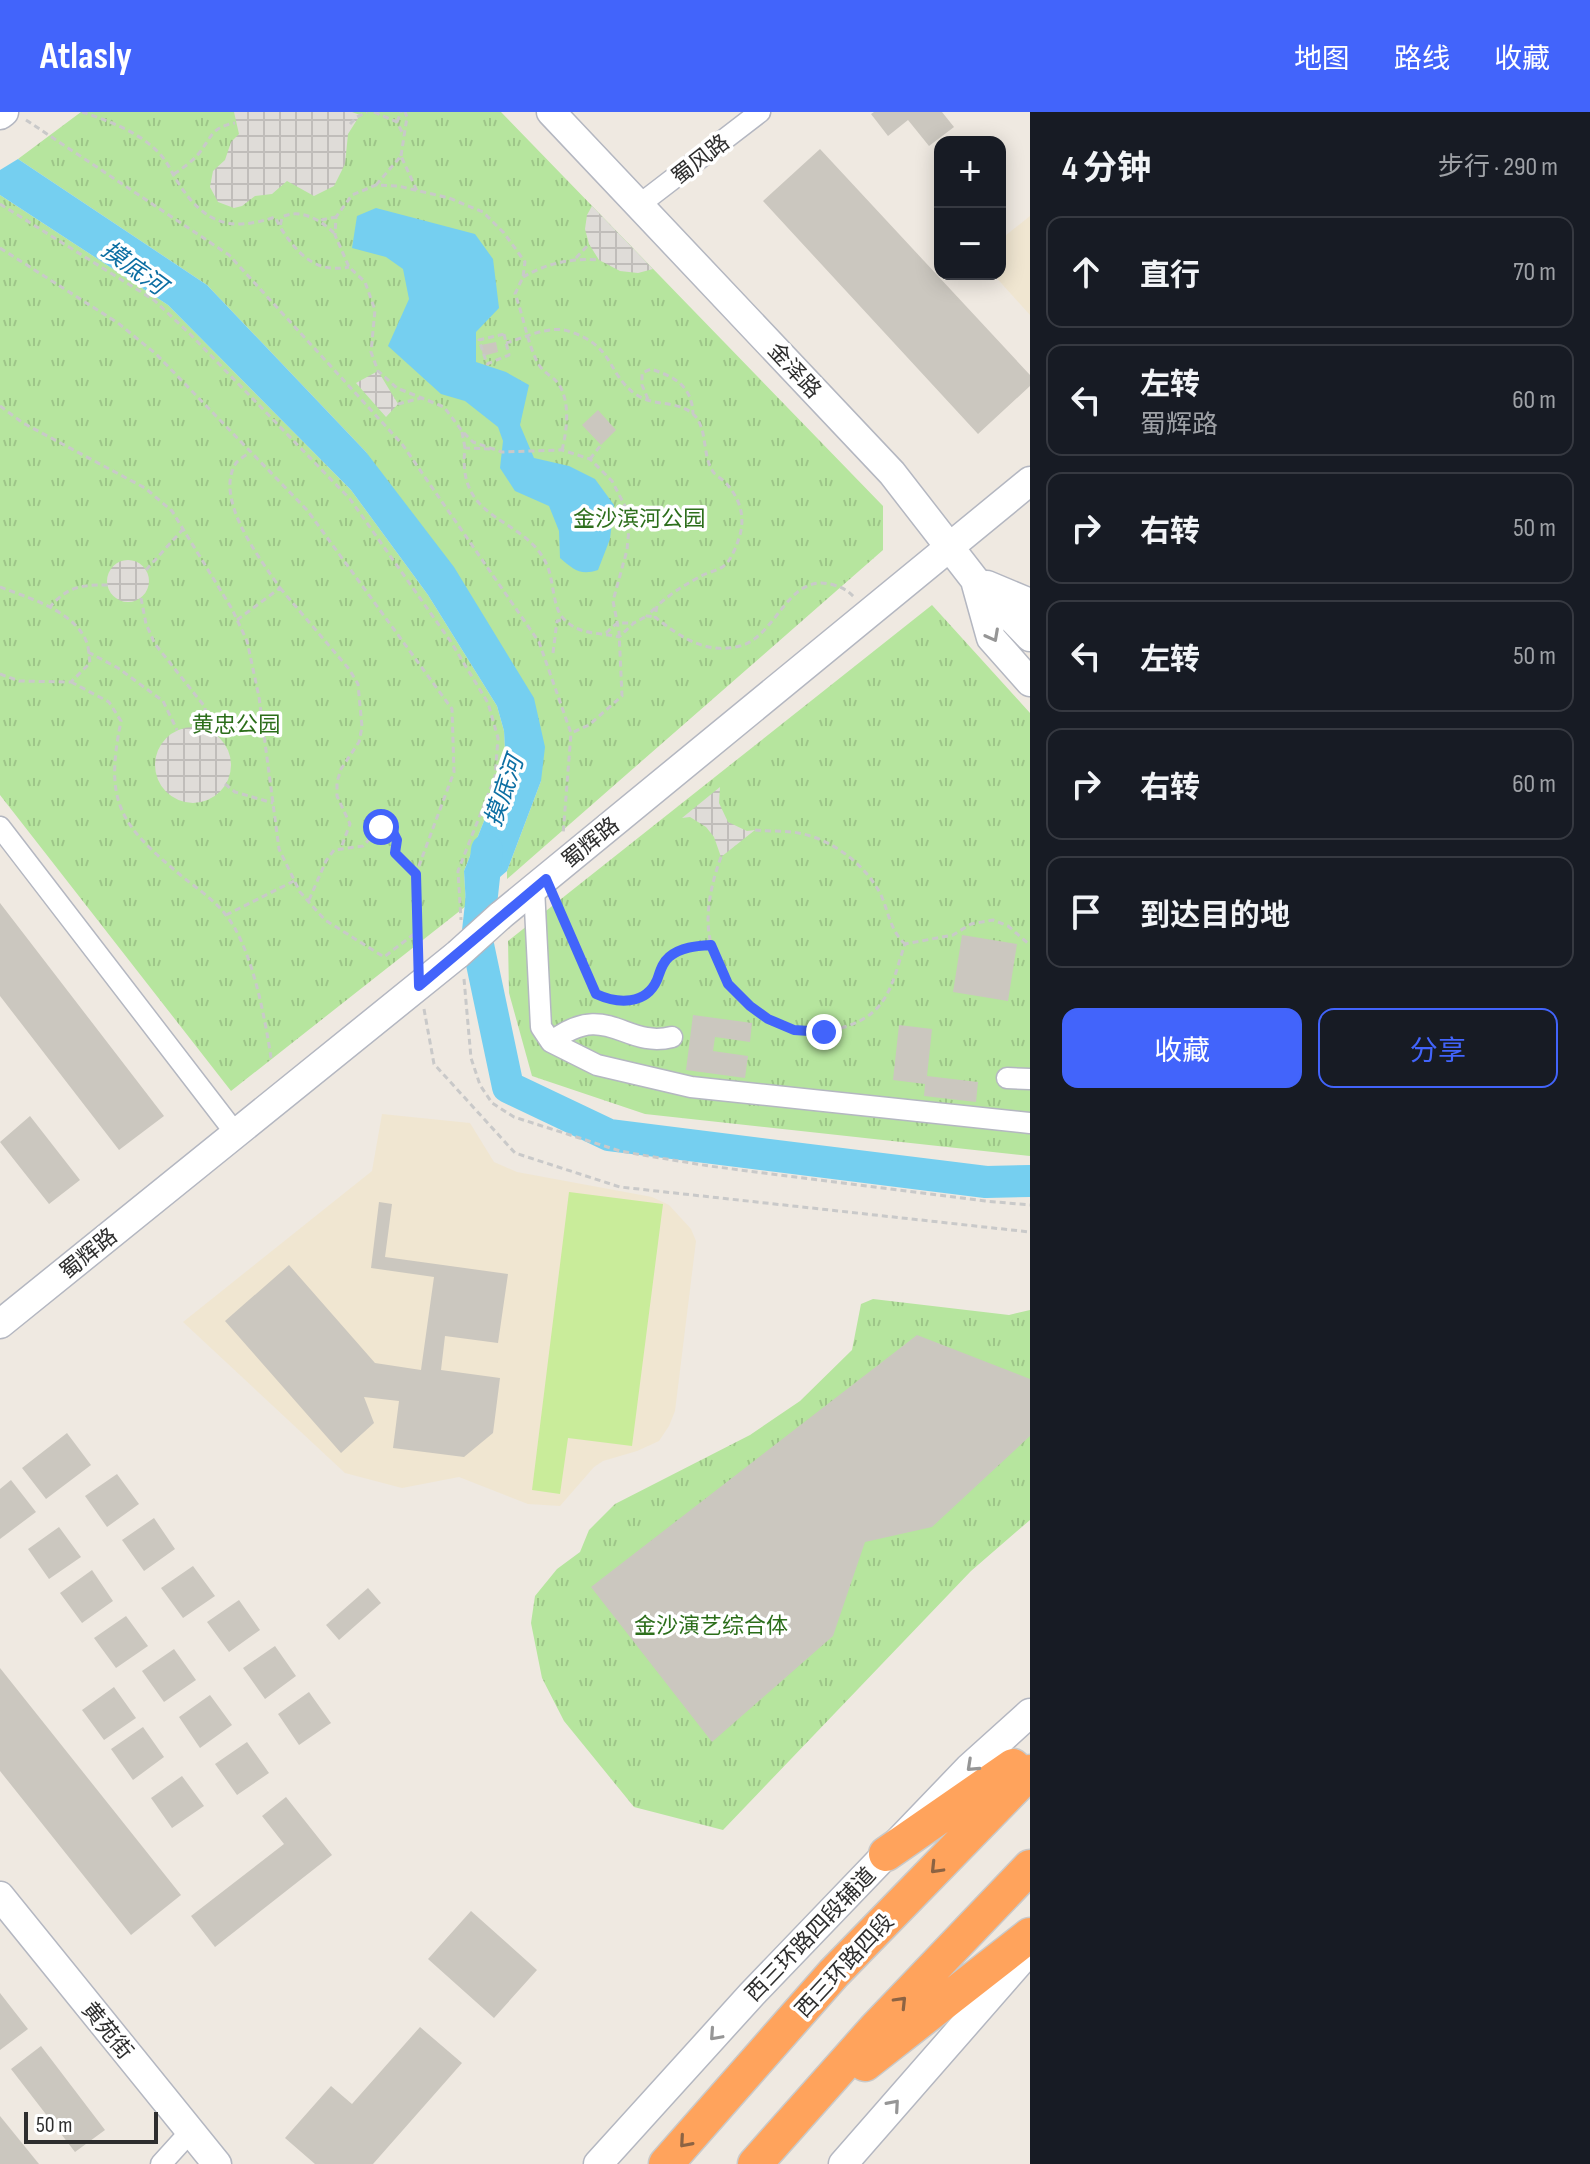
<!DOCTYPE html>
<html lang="zh">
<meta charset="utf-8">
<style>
body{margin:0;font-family:"Sofia Sans Condensed","Noto Sans SC",sans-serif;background:#20242c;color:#f1f3f6}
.controls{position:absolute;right:24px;top:24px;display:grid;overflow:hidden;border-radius:16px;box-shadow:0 4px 20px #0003}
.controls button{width:72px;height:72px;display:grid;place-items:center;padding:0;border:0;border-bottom:2px solid #363941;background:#171b24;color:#f1f3f6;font:40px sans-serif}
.scale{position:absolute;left:24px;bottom:20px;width:134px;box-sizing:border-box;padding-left:8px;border:4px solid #2e2e2e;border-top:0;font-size:22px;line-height:28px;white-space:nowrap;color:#2e2e2e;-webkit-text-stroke:6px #fff;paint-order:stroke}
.stop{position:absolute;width:24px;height:24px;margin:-18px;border:6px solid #4264fb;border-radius:50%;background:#fff}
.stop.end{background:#4264fb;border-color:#fff;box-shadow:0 2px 8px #0008}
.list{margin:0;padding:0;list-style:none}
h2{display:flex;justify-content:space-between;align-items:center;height:104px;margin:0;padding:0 32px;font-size:34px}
h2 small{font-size:26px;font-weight:400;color:#9ea1a6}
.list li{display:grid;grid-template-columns:52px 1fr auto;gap:24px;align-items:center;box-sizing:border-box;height:112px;margin:0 16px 16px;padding:0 16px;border:2px solid #363941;border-radius:16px}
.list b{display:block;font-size:30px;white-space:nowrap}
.list p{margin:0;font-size:26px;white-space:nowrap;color:#9ea1a6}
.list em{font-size:26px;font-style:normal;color:#9ea1a6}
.actions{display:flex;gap:16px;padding:24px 32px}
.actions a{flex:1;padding:18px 0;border:2px solid #4264fb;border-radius:16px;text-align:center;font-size:28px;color:#4264fb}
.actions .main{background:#4264fb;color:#fff}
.icon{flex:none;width:44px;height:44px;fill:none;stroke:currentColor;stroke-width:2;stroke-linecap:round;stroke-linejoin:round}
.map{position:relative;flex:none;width:1030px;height:2052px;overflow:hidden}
header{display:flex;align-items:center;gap:48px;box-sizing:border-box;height:112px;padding:0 40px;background:#4264fb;color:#fff}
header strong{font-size:38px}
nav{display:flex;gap:44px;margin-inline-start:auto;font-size:28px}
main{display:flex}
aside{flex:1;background:#171b24}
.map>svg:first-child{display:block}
.education{fill:#f0e6d1}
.park{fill:url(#park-tufts)}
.pitch{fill:#c9ec9a}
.plaza{fill:url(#plaza-grid)}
.water{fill:#75cff0}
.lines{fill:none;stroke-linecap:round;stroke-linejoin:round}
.river{stroke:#75cff0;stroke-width:32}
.building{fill:#cbc7bf}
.street-casing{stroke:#b4b7c1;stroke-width:23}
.secondary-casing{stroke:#b4b7c1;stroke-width:31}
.highway-casing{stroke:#c9c9c9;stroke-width:37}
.path{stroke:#c9c9c9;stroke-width:3;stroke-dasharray:6 4;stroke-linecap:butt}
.street{stroke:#fff;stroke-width:20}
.secondary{stroke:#fff;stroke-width:28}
.highway{stroke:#ffa35c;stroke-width:34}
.secondary-bridge-casing{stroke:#b4b7c1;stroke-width:31;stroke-linecap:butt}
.secondary-bridge{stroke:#fff;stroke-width:28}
.oneway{stroke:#969696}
.oneway2{stroke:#8c6343}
.route{stroke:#4264fb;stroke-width:10}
.labels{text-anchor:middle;stroke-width:7;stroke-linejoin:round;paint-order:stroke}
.street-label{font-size:22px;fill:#2e2e2e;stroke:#fff}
.park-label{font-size:22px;fill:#2c6e1b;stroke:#fff}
.water-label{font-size:24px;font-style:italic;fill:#0d6fa3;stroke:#fff}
</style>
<header>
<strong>Atlasly</strong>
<nav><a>地图</a><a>路线</a><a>收藏</a></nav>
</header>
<main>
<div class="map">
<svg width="1030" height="2052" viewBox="0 0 1030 2052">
<defs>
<pattern id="park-tufts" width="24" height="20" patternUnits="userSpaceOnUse" patternTransform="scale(2)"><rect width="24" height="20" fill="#b6e59e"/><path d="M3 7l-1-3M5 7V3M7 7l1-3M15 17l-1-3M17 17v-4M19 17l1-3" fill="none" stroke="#9dc588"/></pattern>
<pattern id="plaza-grid" width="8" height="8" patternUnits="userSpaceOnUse" patternTransform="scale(2)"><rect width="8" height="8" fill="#dfdcd8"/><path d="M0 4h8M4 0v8" fill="none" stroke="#c0bdba"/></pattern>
</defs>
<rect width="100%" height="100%" fill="#efe9e1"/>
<!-- education -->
<path class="education" d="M1030,104V203L993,162H1000V128Z
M382,1002L470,1011L494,1050L517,1060L652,1085L669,1093L691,1117L696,1129L675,1299L669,1314L659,1329L637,1339L603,1349L594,1355L560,1394L528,1392L459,1365L402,1376L345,1361L183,1210L372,1059Z"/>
<!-- park -->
<path class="park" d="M81,0H501L883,394V438L507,767V759L541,669L366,340L207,173L18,47Z
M0,83L168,193L351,378L428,483L497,594L504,619L506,654L464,759L466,794L231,979L0,683Z
M932,493L1030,601V1044L645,1002L532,964L509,881L508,829Z
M873,1187L1009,1203L1030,1198V1408L971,1459L723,1718L634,1695L564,1609L542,1566L531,1511L535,1484L557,1457L580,1440L589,1418L615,1392L750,1323L800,1289L852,1238L861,1192Z"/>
<!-- pitch -->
<path class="pitch" d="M569,1080L663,1092L632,1334L568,1326L560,1382L532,1378Z"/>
<!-- plaza -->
<path class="plaza" d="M234,0H352L360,3L348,22L345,52L334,74L314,84L287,69L272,82L255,84L242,94L234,96L218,90L210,75L213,59L225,48L231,30L239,22Z
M592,94L653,157L638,161L620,159L599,148L589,132L585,117L587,103Z
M378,259L398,292L386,305L356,271Z
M107 469a21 21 0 1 1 42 0a21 21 0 1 1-42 0Z
M155 653a38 38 0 1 1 76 0a38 38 0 1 1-76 0Z
M720,675L719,691L728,710L747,719L755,718L721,745L714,725L706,715L690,705L682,706Z"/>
<!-- water -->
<path class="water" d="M18,47L207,173L366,340L454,455L534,586L545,635L541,669L507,759L466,794L464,759L506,654L504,619L497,594L428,483L351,378L168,193L0,83V58Z
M376,96L475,122L493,147L499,196L476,220V250L506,260L529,273L520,313L534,346L569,354L595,367L614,393L610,427L598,458C580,464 573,457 560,446L559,419L549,394L515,379L500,356L503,329L498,315L465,289L441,282L388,234L409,187L403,157L386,145L352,136L357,104Z"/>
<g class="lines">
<!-- river -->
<path class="river" d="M487,738L477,828L508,975L609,1023L986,1070L1030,1069"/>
</g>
<!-- building -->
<path class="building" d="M874,0H942L954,15L929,34L908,8L888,24L871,2Z
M820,37L1030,263V274L978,322L763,89Z
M496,230L498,240L483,244L481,233Z
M598,298L616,318L601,333L582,313Z
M0,791L164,1004L119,1038L0,884Z
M962,823L1017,832L1008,889L953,880Z
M693,903L752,911L750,930L715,925L713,939L748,944L745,966L686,958Z
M899,913L932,917L927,964L978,970L976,990L924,984L925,972L893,968Z
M30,1004L80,1068L49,1092L0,1030Z
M379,1090L392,1092L385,1145L508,1162L498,1231L445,1224L441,1258L500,1266L493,1321L464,1345L393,1336L399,1289L364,1285L374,1311L341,1341L225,1209L289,1153L375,1251L421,1258L434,1165L371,1156Z
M917,1223L1030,1267V1324L932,1415L865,1430L833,1524L712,1630L591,1475Z
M67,1321L91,1353L46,1387L22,1356Z
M117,1362L139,1392L107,1415L85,1384Z
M11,1368L36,1400L0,1427V1377Z
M154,1406L175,1437L144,1459L122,1428Z
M59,1415L81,1445L49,1467L28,1437Z
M193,1454L215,1484L183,1506L161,1476Z
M92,1458L113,1489L82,1511L60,1481Z
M368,1476L381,1491L339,1528L326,1513Z
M239,1488L260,1518L229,1540L207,1510Z
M126,1504L148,1534L116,1556L94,1526Z
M275,1534L296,1564L265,1587L243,1556Z
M174,1537L196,1568L164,1590L142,1559Z
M0,1556L181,1783L131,1823L0,1659Z
M114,1575L136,1606L104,1628L82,1598Z
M309,1580L331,1611L299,1633L278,1602Z
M210,1583L232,1613L200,1636L179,1605Z
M143,1615L164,1645L133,1668L111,1637Z
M247,1630L269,1661L237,1683L215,1652Z
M182,1664L204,1694L172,1716L151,1686Z
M286,1685L332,1743L215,1835L191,1804L284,1732L262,1704Z
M471,1799L537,1858L494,1906L428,1847Z
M0,1881L28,1917L0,1938Z
M420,1915L462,1951L373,2052H315L285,2026L331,1974L352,1992Z
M41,1934L105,2018L75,2040L11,1957Z
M0,2004L39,2052H0Z"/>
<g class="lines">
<defs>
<path id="street" d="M639,93L760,0
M0,715L236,1022
M534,776L541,915L551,930L597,953L691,975L1030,1011
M551,930C607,887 624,937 672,925
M1007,966L1030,967
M161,2052L190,2020"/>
<path id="secondary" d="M551,0L892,361L975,468L1030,525
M0,3L4,0
M976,472L991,526L1030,570
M987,473L1030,491
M500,804L1030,369
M0,1212L458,842
M0,1784L217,2052
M598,2052L752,1882L969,1656L1030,1601
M843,2052L1030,1838"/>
<path id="highway" d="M886,1742L1013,1654
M865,1952L1030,1823
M666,2052L834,1861L1030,1660
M755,2052L875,1917L1030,1755"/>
</defs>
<!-- street casing -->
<use href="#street" class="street-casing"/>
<!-- secondary casing -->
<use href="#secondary" class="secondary-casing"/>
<!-- highway casing -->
<use href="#highway" class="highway-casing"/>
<!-- path -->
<path class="path" d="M82,0C109,9 139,20 159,41C168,50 172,62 179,72C205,112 231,120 275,105L280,115
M374,0L397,10L404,24
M26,8L229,143L402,332L539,530L571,621L563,723
M397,10L401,0
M350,12L357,5L367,0
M401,44L407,5L405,0
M174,62C183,56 193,49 200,40C212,24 212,15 235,11
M376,73L401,44L417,79
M0,92L154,188L190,222L350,387L451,530L488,591L498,626L495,665L458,759L461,808
M321,108L336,105
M334,121C321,108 300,96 282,105L280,115C297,141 315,162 349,155
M0,136L118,211L156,242L307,398L452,597L454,660L414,767L419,846
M576,146L589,132
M523,165C547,151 572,146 599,148
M504,222L509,243L487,252L479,228Z
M506,231C526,225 551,212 571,220C615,235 606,260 635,282C654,295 675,288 692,301C708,314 702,342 712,358C714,363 721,366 725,370C740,386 746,405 739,426C737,433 731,448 725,453C720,458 709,460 703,463C686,472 671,481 657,494L655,505C680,525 706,543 740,534C778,524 787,459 834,473C844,476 848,479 855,486
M648,287L642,273V261L651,257C675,265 692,274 693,302
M398,292L421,286
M0,294L23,311L145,376L172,399L232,497L247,529L259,585L279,737L300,780L325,808L384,845L418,819
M462,320L465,336
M490,337L465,336C456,411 523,403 546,451C554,467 552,492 562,505C578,524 600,520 619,525L634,511L647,504
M562,338C567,319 571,287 557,270C552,264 544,261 539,253C527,232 524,205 515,182L523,165L525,150L504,121L483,100L449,86L398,74L376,73L352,83L336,105L335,123L349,155L365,170L375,198L371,240L378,259L397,276L444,295L462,319L473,330L502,340L562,338L590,347L612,369L626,396L629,416L627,438L613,489L619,520L622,584L589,613L571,621
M590,347L601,333
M146,458L184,416
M0,475C29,486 75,499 87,531C89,537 89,545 90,551L71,570L19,569L0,562
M280,476L349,557L358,572L362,615L359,630L341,657L337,670V684L350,712L341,736
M141,486L146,512L155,532L205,595L206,618
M49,496C68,474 80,473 108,473
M655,496L647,504L655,505
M237,508L280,476C261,448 213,387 236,351C239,347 247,343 251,339
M606,521L617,511H634
M88,540L118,556L163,589L177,618
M553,541L557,509L565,507
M71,570L109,590L121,609C104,692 120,713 184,766C198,777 214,788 225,802C252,834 265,906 271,946
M225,672L235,680L273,691
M755,718C767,719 780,719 792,720C828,724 865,751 881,783C889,801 890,818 905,832
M721,745C711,772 703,807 712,835C728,887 780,930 837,917C853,913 868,907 879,894C894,876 897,854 905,832L953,823L971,812L993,808L1008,814L1030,833
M309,788L326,749L334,738L363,734L381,715L392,718L397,728L395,741L416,762
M554,789L596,882C618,892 646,893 657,868C661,860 662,851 669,845C681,835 696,834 711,833
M226,803L294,769
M464,867L471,946L480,973L492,991L514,1005L620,1039L642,1043L709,1054L985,1089L1030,1093
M424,897L434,952L515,1041L620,1075L1030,1120"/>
<!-- street -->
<use href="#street" class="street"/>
<!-- secondary -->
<use href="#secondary" class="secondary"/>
<!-- highway -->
<use href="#highway" class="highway"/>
<defs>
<path id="secondary-bridge" d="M458,842L500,804"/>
</defs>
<!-- secondary-bridge casing -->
<use href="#secondary-bridge" class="secondary-bridge-casing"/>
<!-- secondary-bridge -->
<use href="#secondary-bridge" class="secondary-bridge"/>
</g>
<!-- one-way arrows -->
<defs><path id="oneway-chevron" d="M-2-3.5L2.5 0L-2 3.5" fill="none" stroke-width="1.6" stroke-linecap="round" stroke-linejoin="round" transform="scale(2)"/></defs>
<g class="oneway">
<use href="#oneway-chevron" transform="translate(993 524) rotate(62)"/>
<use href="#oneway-chevron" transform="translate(972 1654) rotate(137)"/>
<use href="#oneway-chevron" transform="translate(715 1923) rotate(132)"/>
<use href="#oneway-chevron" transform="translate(894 1993) rotate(-49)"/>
</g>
<g class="oneway2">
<use href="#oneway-chevron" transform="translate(936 1756) rotate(134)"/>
<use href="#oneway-chevron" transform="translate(901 1890) rotate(-46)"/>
<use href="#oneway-chevron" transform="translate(685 2030) rotate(131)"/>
</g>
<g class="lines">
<!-- route -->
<path class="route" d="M381,715L392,718L397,728L395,741L416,762L419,874L546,767L596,882C618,892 646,893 657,868C660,860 662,851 669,845C681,835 696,834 711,833L728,872L750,894L768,907L794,918L824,920"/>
</g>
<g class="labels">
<!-- street labels -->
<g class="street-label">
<text transform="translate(700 47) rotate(-38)" y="8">蜀风路</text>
<text transform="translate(795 258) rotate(47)" y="8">金泽路</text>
<text transform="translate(590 730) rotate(-39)" y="8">蜀辉路</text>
<text transform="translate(88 1141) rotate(-39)" y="8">蜀辉路</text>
<text transform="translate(810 1822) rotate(-46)" y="8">西三环路四段辅道</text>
<text transform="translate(844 1853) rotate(-47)" y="8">西三环路四段</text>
<text transform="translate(108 1918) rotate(51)" y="8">黄苑街</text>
</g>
<!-- park labels -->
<g class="park-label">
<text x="639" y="414">金沙滨河公园</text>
<text x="236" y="620">黄忠公园</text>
<text x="711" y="1521">金沙演艺综合体</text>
</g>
<!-- water labels -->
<g class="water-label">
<text transform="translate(134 156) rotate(36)" y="8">摸底河</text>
<text transform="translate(504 679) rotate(-71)" y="8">摸底河</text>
</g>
</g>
</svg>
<div class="controls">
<button>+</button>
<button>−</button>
</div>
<div class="scale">50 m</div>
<div class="stop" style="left:381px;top:715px"></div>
<div class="stop end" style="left:824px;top:920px"></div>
</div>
<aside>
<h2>4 分钟<small>步行 · 290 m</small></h2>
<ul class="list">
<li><svg class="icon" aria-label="ahead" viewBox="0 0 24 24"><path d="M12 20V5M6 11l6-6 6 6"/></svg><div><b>直行</b></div><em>70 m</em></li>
<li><svg class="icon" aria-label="left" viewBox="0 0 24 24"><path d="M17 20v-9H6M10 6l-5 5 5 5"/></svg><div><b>左转</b><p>蜀辉路</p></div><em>60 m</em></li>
<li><svg class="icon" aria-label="right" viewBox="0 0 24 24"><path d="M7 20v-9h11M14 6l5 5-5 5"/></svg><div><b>右转</b></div><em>50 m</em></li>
<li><svg class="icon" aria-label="left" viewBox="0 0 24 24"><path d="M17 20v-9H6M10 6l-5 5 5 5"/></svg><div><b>左转</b></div><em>50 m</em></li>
<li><svg class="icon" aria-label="right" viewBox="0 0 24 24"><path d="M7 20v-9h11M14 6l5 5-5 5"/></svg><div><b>右转</b></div><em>60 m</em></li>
<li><svg class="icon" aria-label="arrive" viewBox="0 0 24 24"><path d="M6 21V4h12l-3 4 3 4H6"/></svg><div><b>到达目的地</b></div></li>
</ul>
<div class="actions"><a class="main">收藏</a><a>分享</a></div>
</aside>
</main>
